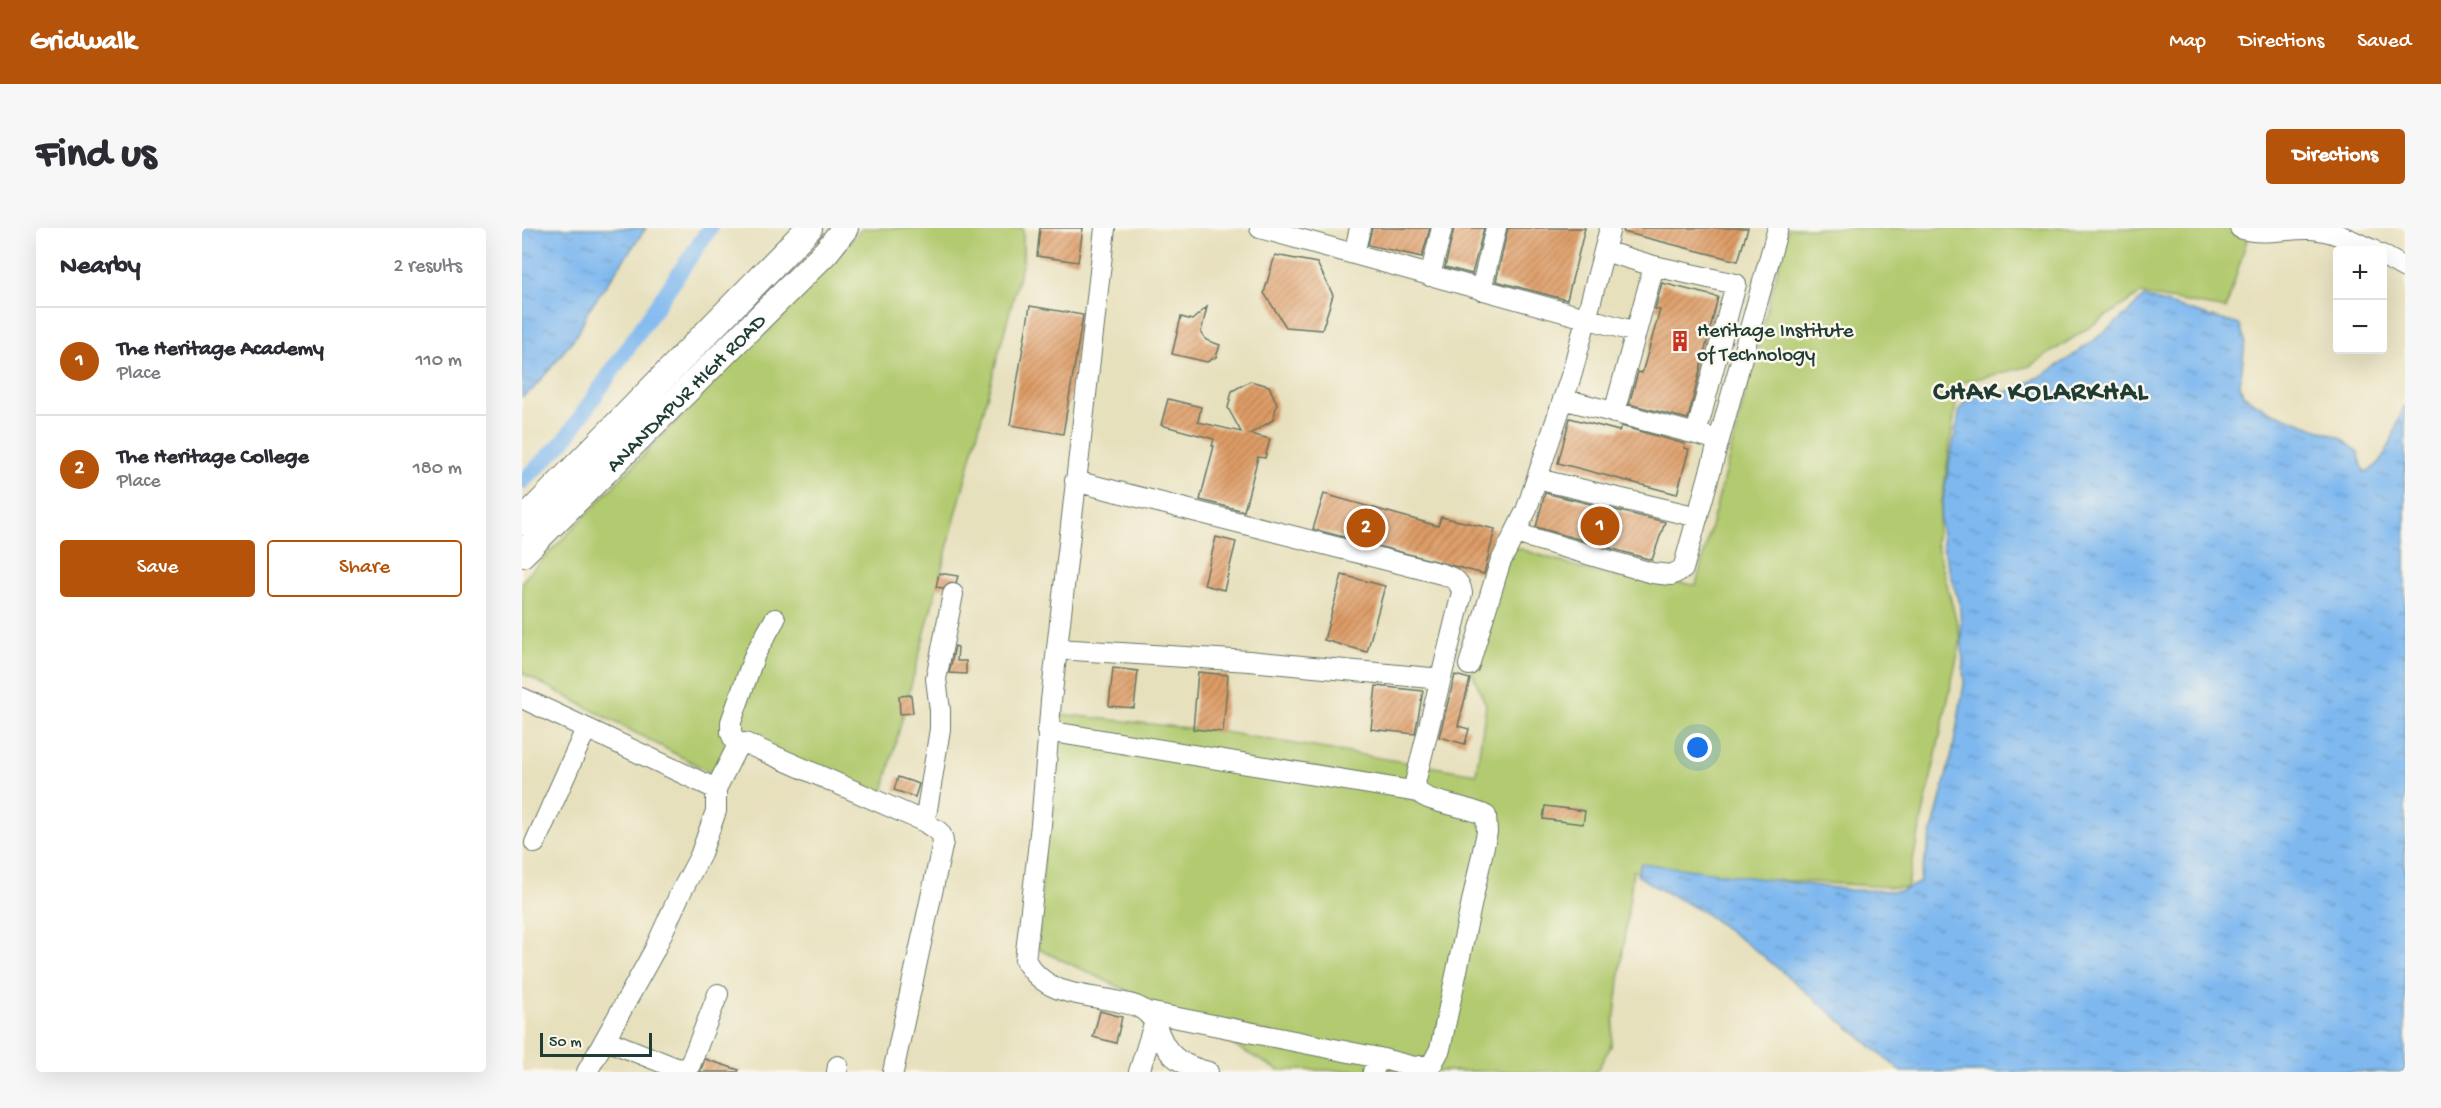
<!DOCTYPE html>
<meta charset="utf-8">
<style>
body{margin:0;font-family:"Gochi Hand",sans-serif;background:#f7f7f7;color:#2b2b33}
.controls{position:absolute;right:18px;top:18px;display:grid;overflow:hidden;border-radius:6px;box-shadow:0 6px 24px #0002}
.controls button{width:54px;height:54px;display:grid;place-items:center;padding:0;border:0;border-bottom:2px solid #e1e1e2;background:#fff;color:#2b2b33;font:30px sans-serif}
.scale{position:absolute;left:18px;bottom:15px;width:112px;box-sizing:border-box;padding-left:6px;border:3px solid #1f3d34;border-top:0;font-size:16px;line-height:21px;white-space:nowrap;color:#1f3d34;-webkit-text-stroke:4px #fbf7ec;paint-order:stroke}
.you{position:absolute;left:1176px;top:520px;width:21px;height:21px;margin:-15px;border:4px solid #fff;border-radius:50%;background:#1a73e8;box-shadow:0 0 0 9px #1a73e833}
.badge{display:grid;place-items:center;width:39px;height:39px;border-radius:50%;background:#b45309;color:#fff;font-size:20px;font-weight:700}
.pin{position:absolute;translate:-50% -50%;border:3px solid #fff;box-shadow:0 2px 6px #0006}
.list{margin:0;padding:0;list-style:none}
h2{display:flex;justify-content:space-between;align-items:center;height:78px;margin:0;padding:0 24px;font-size:26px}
h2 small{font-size:20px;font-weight:400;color:#7c7c81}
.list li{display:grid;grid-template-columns:39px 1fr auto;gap:18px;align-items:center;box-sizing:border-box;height:108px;padding:0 24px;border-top:2px solid #e1e1e2}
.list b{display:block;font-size:22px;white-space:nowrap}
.list p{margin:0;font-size:20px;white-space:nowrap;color:#7c7c81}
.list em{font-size:20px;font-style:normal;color:#7c7c81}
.actions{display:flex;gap:12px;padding:18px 24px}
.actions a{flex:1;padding:14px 0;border:2px solid #b45309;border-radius:6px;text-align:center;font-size:21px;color:#b45309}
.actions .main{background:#b45309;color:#fff}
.map{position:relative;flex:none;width:1883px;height:844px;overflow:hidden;border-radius:6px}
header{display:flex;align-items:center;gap:36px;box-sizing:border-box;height:84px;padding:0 30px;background:#b45309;color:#fff}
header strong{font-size:28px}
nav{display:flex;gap:33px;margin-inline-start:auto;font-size:21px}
.intro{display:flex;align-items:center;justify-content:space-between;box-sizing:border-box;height:144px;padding:0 36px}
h1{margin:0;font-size:42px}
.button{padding:15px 27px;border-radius:6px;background:#b45309;color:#fff;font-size:21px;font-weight:700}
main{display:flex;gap:36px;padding:0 36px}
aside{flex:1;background:#fff;border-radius:6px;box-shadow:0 6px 24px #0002}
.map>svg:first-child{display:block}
.garden{fill:#b2ca6f;stroke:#688452;stroke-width:1.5}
.water{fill:url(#water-ripples);stroke:#4e7a92;stroke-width:1.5}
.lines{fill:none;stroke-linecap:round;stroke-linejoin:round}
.canal{stroke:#7eb8ef;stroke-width:16}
.building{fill:url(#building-hatch)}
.minor-casing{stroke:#657664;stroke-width:22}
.major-casing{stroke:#657664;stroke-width:28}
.minor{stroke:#fff;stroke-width:20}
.major{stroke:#fff;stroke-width:26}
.labels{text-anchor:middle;stroke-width:5;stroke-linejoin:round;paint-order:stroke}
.poi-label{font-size:21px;fill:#1f3d34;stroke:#fbf7ec;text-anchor:start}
.street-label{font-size:21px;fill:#1f3d34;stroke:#fbf7ec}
.district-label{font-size:27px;font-weight:bold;letter-spacing:1.5px;fill:#1f3d34;stroke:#fbf7ec}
</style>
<header>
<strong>Gridwalk</strong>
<nav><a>Map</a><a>Directions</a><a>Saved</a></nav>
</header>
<div class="intro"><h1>Find us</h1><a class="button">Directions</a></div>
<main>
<aside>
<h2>Nearby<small>2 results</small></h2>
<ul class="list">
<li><span class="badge">1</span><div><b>The Heritage Academy</b><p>Place</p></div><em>110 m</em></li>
<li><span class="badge">2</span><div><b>The Heritage College</b><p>Place</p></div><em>180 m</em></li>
</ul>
<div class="actions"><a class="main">Save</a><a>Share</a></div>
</aside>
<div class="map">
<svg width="1883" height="844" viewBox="0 0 1883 844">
<defs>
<pattern id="water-ripples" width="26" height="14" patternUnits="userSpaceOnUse" patternTransform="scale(1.5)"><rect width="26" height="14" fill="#7eb8ef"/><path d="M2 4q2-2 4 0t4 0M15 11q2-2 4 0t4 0" fill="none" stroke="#6797c2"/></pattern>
<pattern id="building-hatch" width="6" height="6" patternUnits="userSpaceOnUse" patternTransform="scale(1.5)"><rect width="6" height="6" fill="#de9c66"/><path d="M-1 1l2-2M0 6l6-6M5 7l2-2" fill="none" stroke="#b38055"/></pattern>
</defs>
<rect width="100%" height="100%" fill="#fbf7ec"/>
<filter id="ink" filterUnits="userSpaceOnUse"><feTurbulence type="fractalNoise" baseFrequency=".0167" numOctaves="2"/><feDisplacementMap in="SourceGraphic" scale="12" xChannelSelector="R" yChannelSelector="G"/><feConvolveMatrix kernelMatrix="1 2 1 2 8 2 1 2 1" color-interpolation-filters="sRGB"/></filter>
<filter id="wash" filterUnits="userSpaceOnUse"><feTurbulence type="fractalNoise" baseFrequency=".008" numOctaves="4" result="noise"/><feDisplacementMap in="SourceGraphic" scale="24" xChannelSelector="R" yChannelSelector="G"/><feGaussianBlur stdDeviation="1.35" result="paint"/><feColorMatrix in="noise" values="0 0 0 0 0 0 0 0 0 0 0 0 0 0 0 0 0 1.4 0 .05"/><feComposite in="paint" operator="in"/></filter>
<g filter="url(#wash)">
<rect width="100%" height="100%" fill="#e7e0bd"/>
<!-- garden -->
<path class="garden" d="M341,0H501V33L359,571L226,514L205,553L0,445V353Z
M1266,0H1717L1727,5L1704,81L1618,66L1508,138L1437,155L1414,314L1439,411L1385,660L1111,643L1089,818L1074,844L756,842L651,784L516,721L529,485L701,504L954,546L964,477L947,437L989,318L1074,345L1174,357Z"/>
<!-- water -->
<path class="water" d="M0,0H124L66,83L56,105L28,141L11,161L0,169Z
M1622,69L1718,97L1723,114L1718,157L1721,167L1743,181L1819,210L1836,224L1842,244C1868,238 1872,197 1883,177V844H1380L1240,727L1180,683L1132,658L1115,647L1119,635L1328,662L1379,663L1397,655L1431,521L1442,456L1438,379L1422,323L1418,292L1428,230L1438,182L1447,167C1457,166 1469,167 1480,165C1521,155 1592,99 1622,69Z"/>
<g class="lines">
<!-- canal -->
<path class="canal" d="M0,254L42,213L188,0"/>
</g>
<g id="blocks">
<!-- building -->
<path class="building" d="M518,0H561L556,34L515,28Z
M850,0H908L900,29L846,17Z
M932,0H962L950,46L923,39Z
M986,0H1063L1045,72L974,53Z
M1102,0H1226L1216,33L1101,4Z
M753,27L795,35L811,67L800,102L764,99L742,65Z
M1140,55L1196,69L1166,191L1107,176L1116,144L1120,145L1138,82L1133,81Z
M508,78L561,87L541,206L488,197Z
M685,79L679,104L684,112L698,117L694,129L685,134L650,126L659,89L670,92Z
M728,153L747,158L755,176L751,192L728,206L748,211L743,230L736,229L722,283L678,272L692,218H690L692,211L639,197L646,171L679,179L676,194L719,204L706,180L710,163Z
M1048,190L1097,203L1099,198L1163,216L1162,220L1167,221L1155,266L1036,235Z
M1023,265L1143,294L1130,332L1014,299Z
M802,266L916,298L919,289L973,301L962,346L791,301Z
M694,309L714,314L702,362L682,357Z
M417,345L436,348L434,355H427L421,360L414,359Z
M820,347L863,358L845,424L802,412Z
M433,418L436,419L435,433H444V446L427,445Z
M591,440L616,443L612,480L587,478Z
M676,444L706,447L701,504L671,501Z
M933,447L948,451L936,498L947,501L943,516L917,509Z
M854,458L901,463L893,506L849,501Z
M389,467L391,485L378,486L377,468Z
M376,549L397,556L393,569L372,562Z
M1023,578L1063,583L1061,596L1021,591Z
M578,783L600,789L594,815L571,809Z
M183,831L217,842L216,844H178Z"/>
</g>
</g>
<g filter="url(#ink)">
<use href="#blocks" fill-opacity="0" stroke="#657664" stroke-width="1.5"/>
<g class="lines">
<defs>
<path id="minor" d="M583,0L529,473L519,597L503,732C523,767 558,766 594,773C601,775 610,776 616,779C635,788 634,804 644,819C653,834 671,840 686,844
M738,0L1114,104
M1718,0C1741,8 1764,0 1788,1C1811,2 1830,13 1851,22
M1082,23L1132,38
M832,26L838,0
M1860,27L1883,40
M908,48L920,0
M959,62L974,0
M1041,171L1186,209
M1092,185L1132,38L1214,56L1174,206
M1015,251L1176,289
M553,253L920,346C931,350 938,352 940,365L893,555C894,558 895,561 897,564C905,575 948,578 964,588L965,604L918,821L910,836L892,839L857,830L851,844
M993,305L1130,345L1149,347L1161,341L1256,0
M535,421L727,433L919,451
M947,437L978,335L1004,283L1050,145L1088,0
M0,470L194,561V583L178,628L157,668L132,723L65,844
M525,503L896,564
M215,519L209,505V494L233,426L253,391
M194,561L215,519L223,515L403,594
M13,615L64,501
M626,784L857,830
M84,812L154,840L164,841L168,837L196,766
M315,844L316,838
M371,844L421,614C420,601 412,602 403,594L418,501V482L414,451L431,366
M617,844L633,793"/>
<g id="major">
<path d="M0,294L287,0"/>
<path id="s1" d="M0,326L304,24L323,0"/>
</g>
</defs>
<!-- minor casing -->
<use href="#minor" class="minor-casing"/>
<!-- major casing -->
<use href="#major" class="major-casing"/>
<!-- minor -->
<use href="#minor" class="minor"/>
<!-- major -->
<use href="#major" class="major"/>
</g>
</g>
<!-- icons -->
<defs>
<symbol id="building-bare" viewBox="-9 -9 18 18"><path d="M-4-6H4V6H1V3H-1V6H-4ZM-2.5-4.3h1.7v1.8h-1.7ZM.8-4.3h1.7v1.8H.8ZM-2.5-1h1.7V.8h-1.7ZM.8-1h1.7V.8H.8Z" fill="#c8321e" stroke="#fbf7ec" stroke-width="2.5" paint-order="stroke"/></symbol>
</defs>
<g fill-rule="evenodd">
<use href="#building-bare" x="1143" y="98" width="30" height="30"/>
</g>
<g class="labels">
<!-- poi labels -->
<g class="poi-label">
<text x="1175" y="108">Heritage Institute<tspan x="1175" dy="24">of Technology</tspan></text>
</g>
<!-- street labels -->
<g class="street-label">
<text dy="7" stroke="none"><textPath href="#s1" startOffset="230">ANANDAPUR HIGH ROAD</textPath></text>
</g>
<!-- district labels -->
<g class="district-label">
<text x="1519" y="171">CHAK KOLARKHAL</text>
</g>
</g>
</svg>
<div class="controls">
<button>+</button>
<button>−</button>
</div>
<div class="scale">50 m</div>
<div class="you"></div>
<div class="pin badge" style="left:1078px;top:298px">1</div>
<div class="pin badge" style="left:844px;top:300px">2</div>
</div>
</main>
